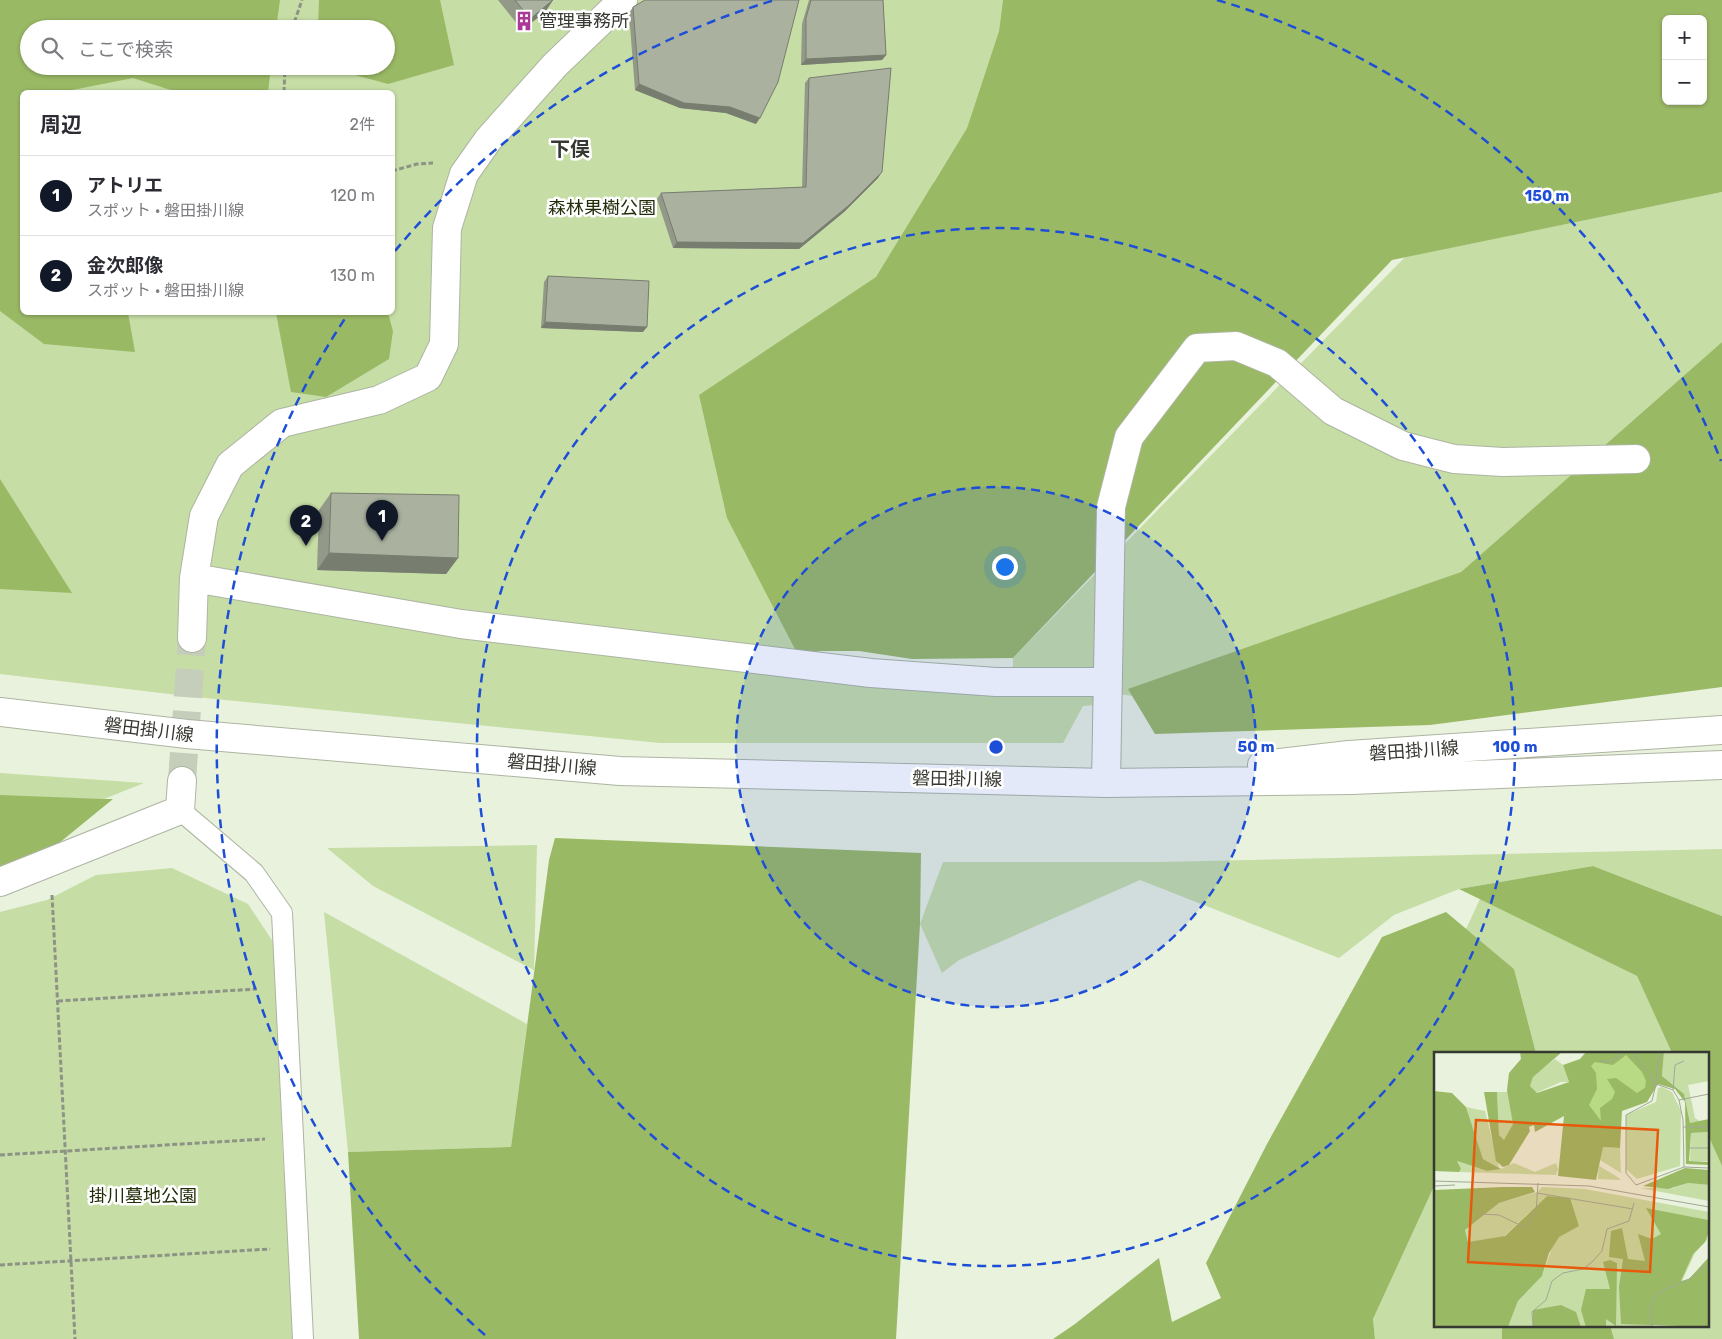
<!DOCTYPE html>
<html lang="ja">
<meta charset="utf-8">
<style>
body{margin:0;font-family:Rubik,"Noto Sans JP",sans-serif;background:#f2f2f3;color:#2b2b33}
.controls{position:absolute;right:15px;top:15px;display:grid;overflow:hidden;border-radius:8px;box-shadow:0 1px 4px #0004}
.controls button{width:45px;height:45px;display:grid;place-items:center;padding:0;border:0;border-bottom:1px solid #e1e1e2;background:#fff;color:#2b2b33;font:25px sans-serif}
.you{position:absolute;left:1004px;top:566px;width:18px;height:18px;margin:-12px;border:4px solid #fff;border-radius:50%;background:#1a73e8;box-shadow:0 0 0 8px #1a73e833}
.badge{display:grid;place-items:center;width:32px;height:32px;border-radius:50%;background:#111827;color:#fff;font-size:16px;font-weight:700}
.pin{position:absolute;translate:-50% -41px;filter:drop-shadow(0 1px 2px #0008)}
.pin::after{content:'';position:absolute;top:26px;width:18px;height:15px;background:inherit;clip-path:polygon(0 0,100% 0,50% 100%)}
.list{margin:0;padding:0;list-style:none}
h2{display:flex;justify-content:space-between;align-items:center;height:65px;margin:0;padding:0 20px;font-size:21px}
h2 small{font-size:16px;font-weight:400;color:#7c7c81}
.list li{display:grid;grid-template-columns:32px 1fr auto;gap:15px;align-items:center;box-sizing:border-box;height:80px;padding:0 20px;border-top:1px solid #e1e1e2}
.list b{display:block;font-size:19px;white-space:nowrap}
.list p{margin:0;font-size:16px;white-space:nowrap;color:#7c7c81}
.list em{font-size:16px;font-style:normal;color:#7c7c81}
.icon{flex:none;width:28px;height:28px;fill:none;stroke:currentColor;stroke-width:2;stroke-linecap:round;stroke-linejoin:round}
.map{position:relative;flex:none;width:1722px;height:1339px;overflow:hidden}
.search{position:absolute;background:#fff;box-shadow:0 1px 4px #0004;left:20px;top:20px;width:375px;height:55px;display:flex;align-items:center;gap:12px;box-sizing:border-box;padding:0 18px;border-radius:28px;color:#7c7c81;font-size:19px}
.panel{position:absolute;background:#fff;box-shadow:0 1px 4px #0004;left:20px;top:90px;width:375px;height:225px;border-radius:8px}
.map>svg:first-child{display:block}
.green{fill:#c6dda5;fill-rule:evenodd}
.forest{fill:#9ab965;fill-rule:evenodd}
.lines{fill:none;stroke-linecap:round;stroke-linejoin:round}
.street-tunnel{stroke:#c5cdbb;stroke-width:28;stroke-dasharray:28 14;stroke-linecap:butt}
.lane-casing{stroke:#adb5a2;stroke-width:22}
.street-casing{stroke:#adb5a2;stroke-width:30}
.secondary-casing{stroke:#adb5a2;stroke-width:30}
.path{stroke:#8d9385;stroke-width:3;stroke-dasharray:5 2.5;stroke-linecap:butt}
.lane{stroke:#fff;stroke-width:20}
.street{stroke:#fff;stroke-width:28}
.secondary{stroke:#fff;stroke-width:28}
.wall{fill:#929989}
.shaded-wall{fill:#777d6f}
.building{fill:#aab29f;stroke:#777d6f}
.ring{fill:none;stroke:#1d4ed8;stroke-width:2.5;stroke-dasharray:9 6}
.labels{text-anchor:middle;stroke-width:5;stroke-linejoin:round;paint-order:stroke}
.poi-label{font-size:18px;fill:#363931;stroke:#fff;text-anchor:start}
.park-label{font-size:18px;fill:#222e0a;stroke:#fff}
.street-label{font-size:18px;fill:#363931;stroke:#fff}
.quarter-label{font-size:20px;font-weight:bold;fill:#363931;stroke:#fff}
.inset-road{fill:none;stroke:#a1a898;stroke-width:1}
.view{fill:#e8590c;fill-opacity:0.15;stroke:#e8590c;stroke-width:2.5}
.inset-edge{fill:none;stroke:#363931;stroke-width:2.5}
.centre{fill:#1d4ed8;stroke:#fff;stroke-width:2.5}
.ring-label{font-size:15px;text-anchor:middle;font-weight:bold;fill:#1d4ed8;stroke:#fff;stroke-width:5;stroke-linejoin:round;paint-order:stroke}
</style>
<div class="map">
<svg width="1722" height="1339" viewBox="0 0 1722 1339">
<rect width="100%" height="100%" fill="#e9f2dd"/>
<!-- green -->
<path class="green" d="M0,0H1003L999,31L967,128L933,183L948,173L727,518L821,654L1013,677V658L1405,257L1722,192V342L1461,572L1132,696L1107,692L1108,704L1083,706L1063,743H660L195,697L0,674ZM29,29H386V66H29ZM22,92H392V312H22Z
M0,773L144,783L104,799L0,797Z
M537,845L534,970L373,886L327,848Z
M1722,849V916L1593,866L1459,889L1394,915L1339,958L1140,880L959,960L942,973L920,924L943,862H1160Z
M172,868L248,904L281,954L278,1033L282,1143L295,1339H0V912L47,900L96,875Z
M1480,899L1637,976L1672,1053H1536L1514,969L1466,929Z
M324,912L527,1024L511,1147L348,1152Z
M1708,1135L1722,1166V1339H1614L1610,1325H1708Z
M1436,1182V1325H1504V1339H1375L1373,1319Z"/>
<!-- forest -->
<path class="forest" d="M0,0H280L276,29H29V66H271L268,92H177L133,78L62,92H22V312L128,313L135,352L44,344L0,311Z
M319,0H440L454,65L388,84L322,66H386V29H318Z
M1003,0H1722V192L1392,260L1013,658L912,659L859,651H796L727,518L699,395L876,277L967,128L999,31ZM1666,19H1703V101H1666Z
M276,313H388L393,331L389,359L326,397L291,392Z
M1722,342V687L1430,725L1155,734L1128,689L1461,572Z
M0,479L72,593L0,589Z
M0,795L104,799H113L53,848L0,867Z
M555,838L921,853L920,924L896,1339H359L348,1152L511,1147L549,860Z
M1593,866L1722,916V1166L1708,1135V1053H1672L1637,976L1459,889Z
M1446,912L1514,969L1536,1053H1436V1182L1373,1319L1375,1339H1053L1075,1324L1159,1258L1172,1322L1221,1298L1206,1263L1267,1144L1382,937Z
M1502,1325H1610L1614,1339H1502Z"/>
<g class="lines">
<!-- street-tunnel -->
<path class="street-tunnel" d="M182,781L192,638"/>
<defs>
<path id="lane" d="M180,810L254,873L282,913L303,1339"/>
<path id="street" d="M194,578L461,624L871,673L996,682H1107
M192,638L194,578L204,516L230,465L282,423L379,400L428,377L444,344L447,228L464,174L488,140L555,65L623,0
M1106,783L1111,507L1129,437L1197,348L1236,346L1277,363L1333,411L1403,446L1454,459L1503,462L1636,459
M0,882L180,810L182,781"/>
<path id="secondary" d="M0,712L187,734L620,771L1106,783L1351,780L1722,765
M1262,765L1349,755L1722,730"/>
</defs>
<!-- lane casing -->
<use href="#lane" class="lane-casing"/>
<!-- street casing -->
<use href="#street" class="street-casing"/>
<!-- secondary casing -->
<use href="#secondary" class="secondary-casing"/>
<!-- path -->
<path class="path" d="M292,29L302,0
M284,92L285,66
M392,171L417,164L433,163
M52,895L75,1339
M58,1001L257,989
M0,1155L265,1139
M0,1265L270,1249"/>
<!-- lane -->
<use href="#lane" class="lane"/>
<!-- street -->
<use href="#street" class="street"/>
<!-- secondary -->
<use href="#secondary" class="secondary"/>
</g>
<!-- wall -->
<path class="wall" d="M498,0H553L545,12L522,30Z
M809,0H883L886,55L882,60L801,65L802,24Z
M633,7L756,124L726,113L680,108L635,90L629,13Z
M809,78L878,178L844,212L799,249L673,248L657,199L661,193L802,187L805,83Z
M548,276L643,332L541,328L544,282Z
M331,493L458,558L446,574L317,570L319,510Z"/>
<!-- shaded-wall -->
<path class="shaded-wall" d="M553,0L545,12L522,30L530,19Z
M886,55L882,60L801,65L806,59Z
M639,84L730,107L760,118L756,124L726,113L680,108L635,90Z
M882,172L878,178L844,212L799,249L673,248L677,242Z
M545,322L647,327L643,332L541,328Z
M329,553L458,558L446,574L317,570Z"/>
<!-- building -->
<path class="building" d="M515,0H553L530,19Z
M645,0H799L778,82L760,118L730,107L684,103L639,84L633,7Z
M811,0H883L886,55L806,59V18Z
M891,68L882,172L848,206L803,243L677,242L661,193L806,187L809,78Z
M548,276L649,281L647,327L545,322Z
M331,493L459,495L458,558L329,553Z"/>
<!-- distance rings -->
<circle cx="996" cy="747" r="260" fill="#1d4ed8" fill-opacity=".12"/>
<g class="ring">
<circle cx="996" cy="747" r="260"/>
<circle cx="996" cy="747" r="519"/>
<path d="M485 1335A779 779 0 0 1 346 317M395 251A779 779 0 0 1 775 0M1217 0A779 779 0 0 1 1721 461"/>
</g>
<!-- icons -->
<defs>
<symbol id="building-bare" viewBox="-9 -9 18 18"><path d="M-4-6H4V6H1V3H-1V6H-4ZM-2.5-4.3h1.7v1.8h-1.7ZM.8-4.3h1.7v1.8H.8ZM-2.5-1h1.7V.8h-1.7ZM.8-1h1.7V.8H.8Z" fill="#aa3a96" stroke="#fff" stroke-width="2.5" paint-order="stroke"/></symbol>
</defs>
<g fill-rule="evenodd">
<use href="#building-bare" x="510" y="7" width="28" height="28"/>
</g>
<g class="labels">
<!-- poi labels -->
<g class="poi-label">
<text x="539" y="27">管理事務所</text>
</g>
<!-- park labels -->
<g class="park-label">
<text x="602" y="214">森林果樹公園</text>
<text x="143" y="1202">掛川墓地公園</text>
</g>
<!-- street labels -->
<g class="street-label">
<text transform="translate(149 730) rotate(7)" y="6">磐田掛川線</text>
<text transform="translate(1414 751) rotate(-4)" y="6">磐田掛川線</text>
<text transform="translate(552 765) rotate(5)" y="6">磐田掛川線</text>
<text transform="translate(957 779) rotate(1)" y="6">磐田掛川線</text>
</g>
<!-- quarter labels -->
<g class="quarter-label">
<text x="570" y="156">下俣</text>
</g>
</g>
<!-- overview -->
<g transform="translate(1434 1052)">
<rect width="275" height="275" fill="#e9f2dd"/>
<path d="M230,0H275V29L254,33L261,66L267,70L256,71L250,42L228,24ZM121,7L129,13L135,30H127L102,41L96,34L99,24ZM228,35L238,40L247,59L246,114L203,127L192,117V63L222,50L224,36ZM63,40H74L77,57L79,72L70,89L65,83ZM32,55L51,59L65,116L49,107ZM275,80V109H256L257,81ZM169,95L186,96L187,121L166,108ZM22,109L53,119L67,117L80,111L101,120L122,111L124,117L122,123L25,120L27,117ZM165,114L182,124L187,128L164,127ZM254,131L275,133V149L206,136H239ZM108,135L151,137L275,160L273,188L261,201L247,231L218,275H74L84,249L108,224L118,196L113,144L69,185L34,190L31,178L65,151L103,140Z" fill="#c6dda5"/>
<path d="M86,0H128L99,25L96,34L103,41L135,30L129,13L146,7L152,0H230L228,24L250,42L256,71L275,67V80L257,81L255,109L275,110V113L252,112L251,50L241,37L224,32L213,50L188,59L186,96L169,95L162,128L124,124L130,64L101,80L100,73L95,75L96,79L75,113L69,115L62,109L50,40H63L65,83L70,88L79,72L73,38L75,21L87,7ZM0,39L18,41L32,55L49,107L67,117L53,119L23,109L27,117L25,120L0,119ZM251,116L275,118V133L254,131L234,137L209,134ZM69,135H98L101,140L65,151L31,178L34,190L71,184L113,144L136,146L145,174L125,185L115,201L108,224L84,249L74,275H0V138ZM212,156L274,168L275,180L271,190L259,202L247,229L255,227L275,205V275L187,272L185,235L189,207L175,205L177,179L188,176L194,207L211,209L204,182L218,187L227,182ZM176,208L183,211L182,274L172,267V275H152L147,258L152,237H176L169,210ZM127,253L142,260L147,275H99V258Z" fill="#9ab965"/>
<path d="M192,3L208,20L212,29L211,36L203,41L182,26L173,27L181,40L178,47L166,56L167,69L155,53L163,37L162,21L157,14L161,10L179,13Z" fill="#b9da84"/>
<path class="inset-road" d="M199,0L222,32M165,9L176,10L191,0M222,30L225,0M239,38L241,13L250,9M245,48L275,42M249,75H275M254,96H275M0,129L155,134L275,155M202,133L192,121V63L218,49L222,32L239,38L245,48L249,68L250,115M202,133L250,115L275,116M0,134L21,133M103,141L199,157M46,162L65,163L92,176L102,160L104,131M99,275L98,260L112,248L118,229L129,221L149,217L158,210L168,199L173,177L195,169L200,151M218,275L217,252L222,242L255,227L275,211"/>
<path class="view" d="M42,68L224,78L216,220L34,210Z"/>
<rect width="275" height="275" class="inset-edge"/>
</g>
<circle cx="996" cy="747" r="8" class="centre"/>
<g class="ring-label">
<text x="1547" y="201">150 m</text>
<text x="1256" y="752">50 m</text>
<text x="1515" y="752">100 m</text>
</g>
</svg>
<div class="controls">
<button>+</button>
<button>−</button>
</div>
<div class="you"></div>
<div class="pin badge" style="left:382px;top:541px">1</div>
<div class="pin badge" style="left:306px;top:546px">2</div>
<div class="search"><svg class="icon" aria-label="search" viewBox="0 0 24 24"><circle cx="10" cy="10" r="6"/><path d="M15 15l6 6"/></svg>ここで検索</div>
<section class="panel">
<h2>周辺<small>2件</small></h2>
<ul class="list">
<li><span class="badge">1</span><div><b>アトリエ</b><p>スポット · 磐田掛川線</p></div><em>120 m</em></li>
<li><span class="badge">2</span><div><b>金次郎像</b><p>スポット · 磐田掛川線</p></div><em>130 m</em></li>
</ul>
</section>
</div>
